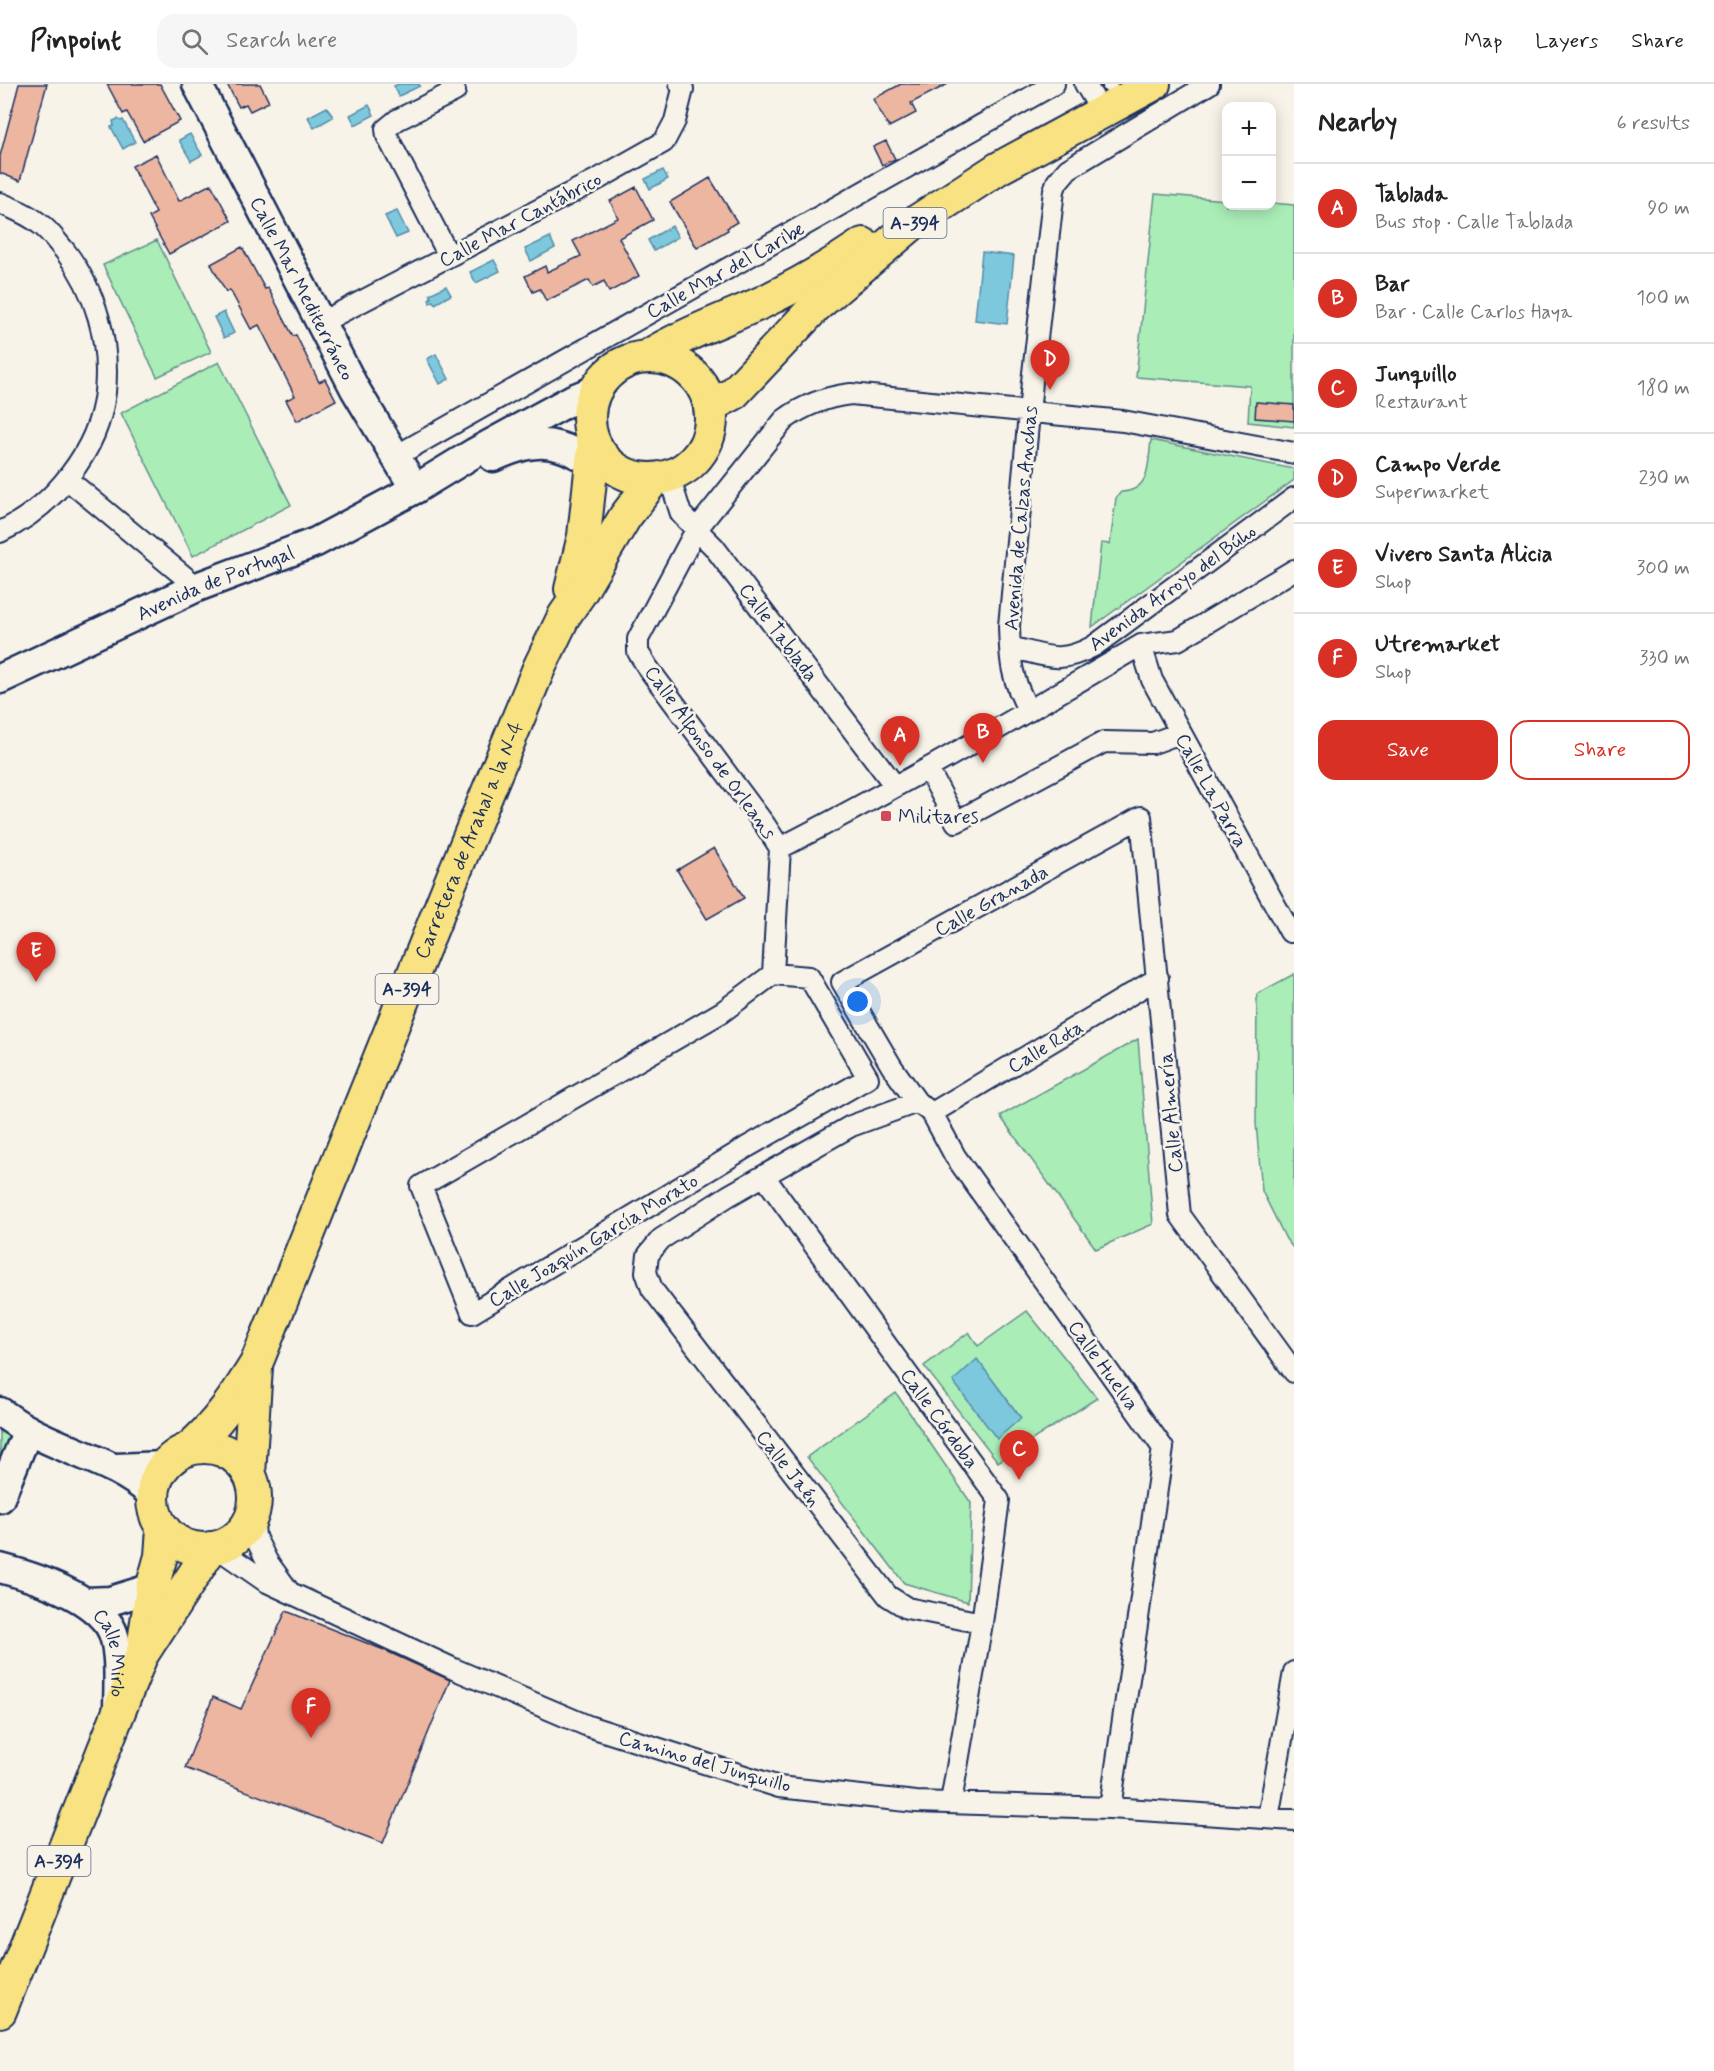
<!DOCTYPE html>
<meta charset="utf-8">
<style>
body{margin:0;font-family:Mynerve,sans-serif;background:#f6f6f6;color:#222}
.controls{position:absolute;right:18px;top:18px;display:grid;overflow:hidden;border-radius:12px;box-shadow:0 3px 15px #0003}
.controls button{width:54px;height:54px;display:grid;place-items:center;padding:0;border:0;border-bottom:2px solid #e0e0e0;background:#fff;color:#222;font:30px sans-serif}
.you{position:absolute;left:858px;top:918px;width:21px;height:21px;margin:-15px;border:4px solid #fff;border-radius:50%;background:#1a73e8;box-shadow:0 0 0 9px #1a73e833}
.badge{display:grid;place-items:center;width:39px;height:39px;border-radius:50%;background:#d93025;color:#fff;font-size:20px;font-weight:700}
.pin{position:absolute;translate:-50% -50px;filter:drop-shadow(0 2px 3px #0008)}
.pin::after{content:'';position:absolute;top:32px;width:21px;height:18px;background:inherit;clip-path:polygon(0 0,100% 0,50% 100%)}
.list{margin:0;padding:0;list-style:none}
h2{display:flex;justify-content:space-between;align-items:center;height:78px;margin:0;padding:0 24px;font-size:26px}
h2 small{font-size:20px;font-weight:400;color:#767676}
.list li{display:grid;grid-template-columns:39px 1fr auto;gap:18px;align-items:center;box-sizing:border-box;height:90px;padding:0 24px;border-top:2px solid #e0e0e0}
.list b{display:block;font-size:22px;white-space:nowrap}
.list p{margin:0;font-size:20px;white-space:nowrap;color:#767676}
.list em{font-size:20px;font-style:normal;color:#767676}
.actions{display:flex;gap:12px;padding:18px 24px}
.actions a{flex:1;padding:14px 0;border:2px solid #d93025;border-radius:18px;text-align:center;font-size:21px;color:#d93025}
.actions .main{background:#d93025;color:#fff}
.icon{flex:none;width:33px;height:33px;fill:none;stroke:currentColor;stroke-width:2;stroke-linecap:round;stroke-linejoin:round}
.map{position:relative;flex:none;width:1294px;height:1987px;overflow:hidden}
header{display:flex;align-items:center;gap:36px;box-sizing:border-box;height:84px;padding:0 30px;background:#fff;border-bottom:2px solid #e0e0e0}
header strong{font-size:28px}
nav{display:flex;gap:33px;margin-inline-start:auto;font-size:21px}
.search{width:420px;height:54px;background:#f6f6f6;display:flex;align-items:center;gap:15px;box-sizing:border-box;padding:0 21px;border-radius:18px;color:#767676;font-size:22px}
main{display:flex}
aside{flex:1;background:#fff}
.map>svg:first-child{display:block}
.green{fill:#aaedb7;stroke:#628e8a;stroke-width:1.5}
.water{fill:#7dc8dc;stroke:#568baa;stroke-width:1.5}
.building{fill:#edb6a1;stroke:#1b2f5e;stroke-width:1.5}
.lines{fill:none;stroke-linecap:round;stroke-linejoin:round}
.lane-casing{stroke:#1b2f5e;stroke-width:15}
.street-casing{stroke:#1b2f5e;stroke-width:24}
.secondary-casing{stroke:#1b2f5e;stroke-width:33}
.primary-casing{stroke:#1b2f5e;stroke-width:36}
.lane{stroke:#f7f3e8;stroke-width:10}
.street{stroke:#f7f3e8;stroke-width:20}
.secondary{stroke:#f7f3e8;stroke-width:28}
.primary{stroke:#f8e281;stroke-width:32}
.poi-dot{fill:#d1495b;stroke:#f7f3e8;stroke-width:2}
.labels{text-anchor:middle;stroke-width:5;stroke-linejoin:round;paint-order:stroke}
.shield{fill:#f7f3e8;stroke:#5d6a87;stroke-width:1.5}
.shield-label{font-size:18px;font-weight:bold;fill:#1b2f5e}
.street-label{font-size:20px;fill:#1b2f5e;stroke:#f7f3e8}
.poi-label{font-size:20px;fill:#1b2f5e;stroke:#f7f3e8;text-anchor:start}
</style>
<header>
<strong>Pinpoint</strong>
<div class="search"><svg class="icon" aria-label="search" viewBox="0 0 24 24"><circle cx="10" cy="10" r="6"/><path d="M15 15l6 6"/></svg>Search here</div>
<nav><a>Map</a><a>Layers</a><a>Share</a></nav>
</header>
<main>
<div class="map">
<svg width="1294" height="1987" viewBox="0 0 1294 1987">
<rect width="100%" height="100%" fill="#f7f3e8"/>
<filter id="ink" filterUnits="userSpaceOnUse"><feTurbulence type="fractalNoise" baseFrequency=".0167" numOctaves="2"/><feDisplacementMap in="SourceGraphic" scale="12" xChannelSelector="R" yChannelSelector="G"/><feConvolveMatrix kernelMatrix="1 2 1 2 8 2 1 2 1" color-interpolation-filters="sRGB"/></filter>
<g filter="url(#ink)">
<!-- green -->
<path class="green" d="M1155,110L1226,116V122H1272V119L1294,121V343L1248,338L1250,302L1136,293Z
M157,156L211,268L157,293L103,181Z
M219,278L291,421L193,472L121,329Z
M1151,356L1294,385V396L1092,543L1101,459L1110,460L1116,414L1121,408C1151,407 1148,379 1151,356Z
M1294,890V1165L1286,1155L1262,1107L1256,1039L1257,910Z
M1138,955L1153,1140L1096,1165L1000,1032Z
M1027,1227L1097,1314L998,1378L924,1282L969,1248L978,1262Z
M896,1309L971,1419L968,1518L904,1499L807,1373Z
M0,1345L11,1352L0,1376Z"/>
<!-- water -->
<path class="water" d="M399,0H419L420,2L399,12L394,2Z
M369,21L374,31L355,41L350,31Z
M327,23L333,33L314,44L308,33Z
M118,35L121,37L123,36L135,58L123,65L111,43L114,42L113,37Z
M190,50L202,71L191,77L179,56Z
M663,86L668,95L650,105L645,95Z
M397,127L408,149L396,154L385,132Z
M672,142L678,153L654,167L648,156Z
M550,153L555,164L531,177L525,165Z
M982,168L1014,172L1007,240L975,236Z
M494,176L500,187L476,199L470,188Z
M446,202L451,211L435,220L433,217L430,219L429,215L431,214L430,210Z
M224,228L234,249L224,254L214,233Z
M436,270L449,295L440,300L427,275Z
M977,1275L1021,1334L997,1355L953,1297Z"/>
<!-- building -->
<path class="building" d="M19,0H47L20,97L0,89V72Z
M107,0H160L180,37L143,57L127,28L123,30Z
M227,0H260L269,18L250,27L246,20L239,23Z
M901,0H948L911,19L916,29L889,43L873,15Z
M886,57L895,75L882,81L873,63Z
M156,70L179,117L211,100L231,137L169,170L149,133L156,129L132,82Z
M710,94L737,138L727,144L728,146L697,164L670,118Z
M636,103L653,136L619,154L639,192L609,208L604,197L593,203L589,196L546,217L540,205L533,208L525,192L545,182L547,188L581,172L573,157L618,134L610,117Z
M242,163L265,205L268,204L293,252L296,251L319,298L325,295L336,316L297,337L286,316L295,312L259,241L251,245L230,206L226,208L211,180Z
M1256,318L1294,321V337L1255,334Z
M714,764L744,814L707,835L677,786Z
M286,1527L384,1566L450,1596L383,1759L185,1684L213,1613L241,1625Z"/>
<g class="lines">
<defs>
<path id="lane" d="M1108,3L1112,0"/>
<path id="street" d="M1085,0L1093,13
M0,119C14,125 28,130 40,140C50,147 57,158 65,167C96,207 110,257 105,308C99,367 52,424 0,448
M449,172L387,52L386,45L397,36L455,7
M320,239L600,94L664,58L675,37L683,5L680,0
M396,372L1054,0
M669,392L681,430L714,463L895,702
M68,396L197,503
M1141,561L1152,596L1290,848L1294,847
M1010,563C1047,572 1058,581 1094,562L1294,414
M1029,627C1011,595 1010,577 1009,542L1032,298L1054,106L1057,98L1068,85L1209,0
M928,685L956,738L1104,658L1153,659L1180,649
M780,764C903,701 1022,631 1141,561L1178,556L1294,486
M773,890L780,764L765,741L648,584L638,568V555L696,446L784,336C804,321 826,313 851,310L1123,337L1294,369
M773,890L809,893L868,994L747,1063L472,1229L421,1102L722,928Z
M917,1018L851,1042L728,1112L661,1155L648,1171L646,1188L652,1205L888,1512L907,1524L982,1539
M932,1029L1158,894
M764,1092L999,1416L982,1539L951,1718
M253,1428L255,1453L267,1477L288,1506
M216,1463L265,1497L454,1585L588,1642L779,1703L916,1718L1110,1724L1294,1736
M1110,1724L1163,1364L955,1072L932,1029L917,1018L892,983L842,898L1141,733L1180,1131L1294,1288
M1268,1734L1294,1588"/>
<g id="secondary">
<path id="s1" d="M197,0L355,305L415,405"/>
<path d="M493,373C512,365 535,355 557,362C578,367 580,377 606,377"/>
<path id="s2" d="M0,595L197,503L316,458L415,405L474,369L573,315L595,306"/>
<path d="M0,1328C9,1334 18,1341 28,1346C70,1369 117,1378 153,1411"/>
<path d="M116,1384L164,1382"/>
<path d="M0,1414L28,1346"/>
<path id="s3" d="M0,1484C34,1493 88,1510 109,1541C122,1560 118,1604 118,1627"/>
<path d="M86,1518L110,1517L152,1504"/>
</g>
<g id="primary">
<path d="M646,273C683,250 724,236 763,218C798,201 831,182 863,160"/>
<circle cx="650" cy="334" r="61"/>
<path d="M710,322L733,310L816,222L911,141L999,84L1154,0"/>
<path d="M571,505L584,452L594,360"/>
<circle cx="204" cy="1414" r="51"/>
<path id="s4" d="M188,1365C217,1341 236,1312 256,1280L449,802L539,584L564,532L580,509L625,433L654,395"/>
<path d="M249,1390L256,1283"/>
<path d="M144,1558L152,1504L161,1472L163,1444"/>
<path d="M0,1927L141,1572L211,1464"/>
</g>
</defs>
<!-- lane casing -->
<use href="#lane" class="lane-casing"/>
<!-- street casing -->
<use href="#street" class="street-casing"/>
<!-- secondary casing -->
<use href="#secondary" class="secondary-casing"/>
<!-- primary casing -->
<use href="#primary" class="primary-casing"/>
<!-- lane -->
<use href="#lane" class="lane"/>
<!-- street -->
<use href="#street" class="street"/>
<!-- secondary -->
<use href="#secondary" class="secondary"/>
<!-- primary -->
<use href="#primary" class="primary"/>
</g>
</g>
<!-- markers -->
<rect class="poi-dot" x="880" y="726" width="12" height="12" rx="3"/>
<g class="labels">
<!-- shield labels -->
<g class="shield">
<rect x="883.5" y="124" width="63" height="30" rx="4.5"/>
<rect x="375.5" y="890" width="63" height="30" rx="4.5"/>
<rect x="27.5" y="1762" width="63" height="30" rx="4.5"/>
</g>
<g class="shield-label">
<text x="915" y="145">A-394</text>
<text x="407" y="911">A-394</text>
<text x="59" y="1783">A-394</text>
</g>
<!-- street labels -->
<g class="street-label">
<text transform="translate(520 135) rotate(-28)" y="7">Calle Mar Cantábrico</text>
<text transform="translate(725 186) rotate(-29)" y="7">Calle Mar del Caribe</text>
<text dy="7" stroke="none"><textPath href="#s1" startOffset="230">Calle Mar Mediterráneo</textPath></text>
<text transform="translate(1020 434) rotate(-85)" y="7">Avenida de Calzas Anchas</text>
<text dy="7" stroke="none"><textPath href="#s2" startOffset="236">Avenida de Portugal</textPath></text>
<text transform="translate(1172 503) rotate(-36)" y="7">Avenida Arroyo del Búho</text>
<text transform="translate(779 548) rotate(53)" y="7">Calle Tablada</text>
<text transform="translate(711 668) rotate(54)" y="7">Calle Alfonso de Orleans</text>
<text transform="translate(1212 706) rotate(61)" y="7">Calle La Parra</text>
<text dy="7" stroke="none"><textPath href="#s4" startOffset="675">Carretera de Arahal a la N-4</textPath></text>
<text transform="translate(991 816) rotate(-29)" y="7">Calle Granada</text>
<text transform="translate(1045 962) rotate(-31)" y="7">Calle Rota</text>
<text transform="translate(1170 1029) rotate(-95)" y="7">Calle Almería</text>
<text transform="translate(593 1156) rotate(-31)" y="7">Calle Joaquín García Morato</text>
<text transform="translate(1104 1281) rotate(54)" y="7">Calle Huelva</text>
<text transform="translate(940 1334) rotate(54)" y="7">Calle Córdoba</text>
<text transform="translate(789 1384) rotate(52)" y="7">Calle Jaén</text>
<text dy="7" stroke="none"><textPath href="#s3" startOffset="153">Calle Mirlo</textPath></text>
<text transform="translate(705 1677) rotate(16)" y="7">Camino del Junquillo</text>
</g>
<!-- poi labels -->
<g class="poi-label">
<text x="898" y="739">Militares</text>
</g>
</g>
</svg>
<div class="controls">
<button>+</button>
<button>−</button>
</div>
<div class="you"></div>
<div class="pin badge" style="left:900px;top:682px">A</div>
<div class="pin badge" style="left:983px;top:679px">B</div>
<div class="pin badge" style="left:1019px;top:1396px">C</div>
<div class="pin badge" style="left:1050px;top:306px">D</div>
<div class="pin badge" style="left:36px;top:898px">E</div>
<div class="pin badge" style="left:311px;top:1654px">F</div>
</div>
<aside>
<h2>Nearby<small>6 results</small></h2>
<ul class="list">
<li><span class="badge">A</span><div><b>Tablada</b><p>Bus stop · Calle Tablada</p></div><em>90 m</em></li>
<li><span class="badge">B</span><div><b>Bar</b><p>Bar · Calle Carlos Haya</p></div><em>100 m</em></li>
<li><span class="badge">C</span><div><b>Junquillo</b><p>Restaurant</p></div><em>180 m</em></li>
<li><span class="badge">D</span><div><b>Campo Verde</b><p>Supermarket</p></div><em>230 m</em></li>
<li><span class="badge">E</span><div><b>Vivero Santa Alicia</b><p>Shop</p></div><em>300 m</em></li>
<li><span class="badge">F</span><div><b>Utremarket</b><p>Shop</p></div><em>330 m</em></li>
</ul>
<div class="actions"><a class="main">Save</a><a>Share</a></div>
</aside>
</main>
